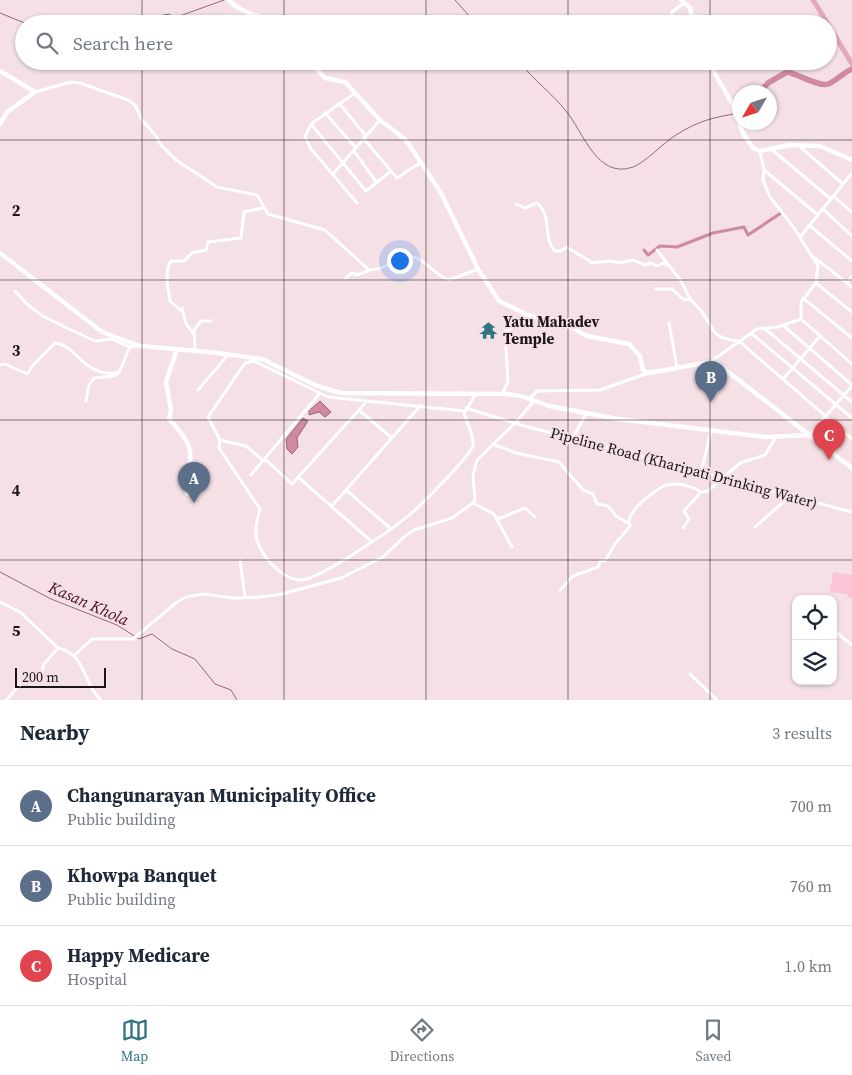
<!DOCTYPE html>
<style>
body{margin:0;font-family:"Source Serif 4",serif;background:#f6f6f7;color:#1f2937}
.controls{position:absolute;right:15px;bottom:15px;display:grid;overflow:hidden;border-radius:10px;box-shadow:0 1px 4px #0004}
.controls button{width:45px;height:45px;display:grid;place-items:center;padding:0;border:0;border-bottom:1px solid #e0e1e3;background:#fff;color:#1f2937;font:25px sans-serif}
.compass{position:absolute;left:732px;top:85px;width:45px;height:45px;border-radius:50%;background:#fff;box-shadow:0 1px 4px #0004;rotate:231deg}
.scale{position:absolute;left:15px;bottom:12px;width:91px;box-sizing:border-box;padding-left:5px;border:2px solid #1d1618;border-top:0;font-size:14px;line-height:18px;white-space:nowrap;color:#1d1618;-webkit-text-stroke:4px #f4e0e5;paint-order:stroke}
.you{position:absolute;left:399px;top:260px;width:18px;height:18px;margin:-12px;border:4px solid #fff;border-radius:50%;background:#1a73e8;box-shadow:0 0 0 8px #1a73e833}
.badge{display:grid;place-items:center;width:32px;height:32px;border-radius:50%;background:#2d7580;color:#fff;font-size:16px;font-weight:700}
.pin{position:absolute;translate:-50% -41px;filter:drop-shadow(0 1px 2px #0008)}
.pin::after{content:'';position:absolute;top:26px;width:18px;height:15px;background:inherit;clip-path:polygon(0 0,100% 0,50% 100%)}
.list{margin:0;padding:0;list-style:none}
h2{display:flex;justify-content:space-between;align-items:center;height:65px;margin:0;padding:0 20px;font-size:21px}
h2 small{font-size:16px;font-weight:400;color:#747a83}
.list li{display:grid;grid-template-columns:32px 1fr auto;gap:15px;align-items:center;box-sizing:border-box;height:80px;padding:0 20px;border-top:1px solid #e0e1e3}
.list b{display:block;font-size:19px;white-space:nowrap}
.list p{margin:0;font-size:16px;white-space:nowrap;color:#747a83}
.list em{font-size:16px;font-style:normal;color:#747a83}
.icon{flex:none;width:28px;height:28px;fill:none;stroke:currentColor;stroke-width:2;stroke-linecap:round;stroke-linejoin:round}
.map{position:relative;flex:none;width:852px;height:700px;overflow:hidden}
.search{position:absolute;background:#fff;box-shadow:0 1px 4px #0004;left:15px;right:15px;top:15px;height:55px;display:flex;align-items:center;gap:12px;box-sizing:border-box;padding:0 18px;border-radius:28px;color:#747a83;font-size:19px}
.sheet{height:305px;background:#fff}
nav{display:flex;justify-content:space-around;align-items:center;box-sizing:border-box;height:70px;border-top:1px solid #e0e1e3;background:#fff;font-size:14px;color:#747a83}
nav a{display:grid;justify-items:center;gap:2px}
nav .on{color:#2d7580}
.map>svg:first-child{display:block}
.green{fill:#fcc5d5}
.water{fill:#d08aa0;stroke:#9a6777}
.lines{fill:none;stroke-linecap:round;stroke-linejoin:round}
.stream{stroke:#9a6777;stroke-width:1}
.canal{stroke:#d08aa0;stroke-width:3}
.river{stroke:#d08aa0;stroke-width:5.5}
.street{stroke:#fff;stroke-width:3}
.secondary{stroke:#fff;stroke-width:4.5}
.primary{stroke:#e2a8bc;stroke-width:5}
.grid{fill:none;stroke:#1d1618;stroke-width:1;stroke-opacity:0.55}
.labels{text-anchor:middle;stroke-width:4;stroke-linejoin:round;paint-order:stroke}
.poi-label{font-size:15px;font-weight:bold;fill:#1d1618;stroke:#f4e0e5;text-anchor:start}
.street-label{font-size:15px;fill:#1d1618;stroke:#f4e0e5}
.water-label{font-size:16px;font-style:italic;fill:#4b0d28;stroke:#f4e0e5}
.grid-label{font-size:16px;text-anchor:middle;font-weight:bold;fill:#1d1618;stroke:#f4e0e5;stroke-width:4;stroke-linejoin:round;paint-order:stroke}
</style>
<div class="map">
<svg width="852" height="700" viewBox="0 0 852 700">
<rect width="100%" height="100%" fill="#f4e0e5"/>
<!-- green -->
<path class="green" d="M833,572L852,575V599L848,597L847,594L830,592Z"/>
<!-- water -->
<path class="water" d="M320,401L331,412L325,417L319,412L309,415V411Z
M303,418L308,421L297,438L298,447L292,454L287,449L286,439Z"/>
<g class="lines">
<!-- stream -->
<path class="stream" d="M455,0L471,18L481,24
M0,13L27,24
M120,24L169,14L174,18L224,0
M519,61C533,80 552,93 566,111C583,131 597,180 633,167C646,162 663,143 676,135C698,121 714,117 740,113
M0,572L51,599L117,625L139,639L152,634L172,649L195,659L215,684L231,690L237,700"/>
<!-- canal -->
<path class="canal" d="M644,250L648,255L660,246L677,247L713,233L744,227L748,235L781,213"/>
<!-- river -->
<path class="river" d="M760,92L768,83L787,72C798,74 819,87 828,84C836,81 844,72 852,69"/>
<!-- street -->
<path class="street" d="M671,17L680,24
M664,24L671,17L672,12L684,3
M35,92L71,82L80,83L128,100L135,105L142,120L156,136L161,145L176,160L217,187L257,195L268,214L325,230L368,269C383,273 397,255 413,257C424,258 436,276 449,280L478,269
M355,93L311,124L305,137L311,149L357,203
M339,103L366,136
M325,113L356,148
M311,124L366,191L390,172
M364,139L397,178L421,162
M798,145L843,184
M771,149L831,199
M354,151L377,183
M760,151L764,170L763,180L770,197L794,228L818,266L816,283L801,302V319L852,364
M764,170L818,215
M334,173L380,120
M833,196L852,212
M516,204L525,208L537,203C553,216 542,238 555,251H561L566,247L590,261V263L611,261L619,263L633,260L645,265L651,263L657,266L666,262V265
M823,209L852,236
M809,225L852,261
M800,237L852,173
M657,250L681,281L690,299
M815,258L852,287
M346,278L352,273L357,275L370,270
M816,283L852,312
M847,283L852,276
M656,289H672L684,300L690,299C694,303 698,307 701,311C715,329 710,338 739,341L852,439
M15,291L27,304L41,315L67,328L95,341L112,339L130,347
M803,298L852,338
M669,323L677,368
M784,326L852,385
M764,328L852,402
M193,333L186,324L182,308L180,310L170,301C168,288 164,272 171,261H184L192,253L206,250L208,242L241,238L244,212L263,208
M751,333L852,418
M195,350L194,330L201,321H211
M710,362L757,329L778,327L801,319
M0,365L5,364L27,374L34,364L55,343C75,345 80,369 106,373C109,373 115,374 118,372C123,369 126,352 130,347L139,346
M783,379L820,336
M198,390L228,355
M502,394L508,382L505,332L530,316
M529,399L537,391L600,390L648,373
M86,401L89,385L94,378L114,376L119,373
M466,408L521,425L852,512
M360,411L392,438
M809,435L852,386
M572,439L586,414
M220,440L219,448L260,509C254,530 253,540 267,559C274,568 288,580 301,580C318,581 400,524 414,511C425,501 469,457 473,446C475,436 466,422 464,413L476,394
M495,445L516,453L559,462L583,490L593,494L597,504L608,506L616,516L628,523
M265,459L292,484L367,401
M264,461L246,446L220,440L208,417L245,363L254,361L328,397L464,411
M701,473L711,430
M251,475L320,393
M298,477L371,541
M346,490L390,528
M473,503L494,514L512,547
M331,507L421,405
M498,519L525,508L535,517
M755,527L789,497
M683,528L689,519L684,511L701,492L708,491L740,463L765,455L776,437
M240,560L245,597
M560,590L573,576L598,567L600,561H605L615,544L630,526C623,514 656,488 667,485C679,482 691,486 701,492
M0,602L20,612L58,648C86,653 83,685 101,700
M794,611L796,612
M833,630L852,645
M74,656L92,639H133L177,602L186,597L204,594L233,598L260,597L282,594L341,578L383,557L405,536L414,530L452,518L473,503L475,500L473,476L477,460L516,422L534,401
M690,674L717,700
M7,700L21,682L41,676L44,664L58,648"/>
<!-- secondary -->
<path class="secondary" d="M229,0C242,15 264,15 275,24
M681,0L690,8L693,24
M309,61L325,78L345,82L380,120L406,140L441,193L478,269L499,301L530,316L558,320L587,336L629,344L640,356L643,370L648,373L710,362L718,364L808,434
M708,61L735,109L743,133L753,148L760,151L789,145L820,146L852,160
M0,71L35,92L7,112L0,124
M0,253L102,332L140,346L210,352L262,359L315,385L340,393L508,394L524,397L549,406L618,419L766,437L809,435L852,468
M177,349L166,382L171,410L169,419C187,438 199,453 183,479L187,494"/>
<!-- primary -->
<path class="primary" d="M813,0L828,24
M828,24L852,64"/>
</g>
<!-- grid -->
<path class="grid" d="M142,0V24M284,0V24M426,0V24M568,0V24M710,0V24M142,61V700M284,61V700M426,61V700M568,61V700M710,61V700M0,140H852M0,280H852M0,420H852M0,560H852"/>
<!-- icons -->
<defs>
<symbol id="temple-bare" viewBox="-9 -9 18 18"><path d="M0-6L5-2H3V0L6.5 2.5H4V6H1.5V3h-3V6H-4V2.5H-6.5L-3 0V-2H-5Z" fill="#2d7580" stroke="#f4e0e5" stroke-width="2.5" paint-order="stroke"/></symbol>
</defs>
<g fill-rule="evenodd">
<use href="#temple-bare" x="476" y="318" width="25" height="25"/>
</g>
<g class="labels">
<!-- poi labels -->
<g class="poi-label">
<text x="503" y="327">Yatu Mahadev<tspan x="503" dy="17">Temple</tspan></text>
</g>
<!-- street labels -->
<g class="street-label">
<text transform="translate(684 468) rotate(15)" y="5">Pipeline Road (Kharipati Drinking Water)</text>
</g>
<!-- water labels -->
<g class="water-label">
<text transform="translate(89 603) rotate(24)" y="6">Kasan Khola</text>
</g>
</g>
<g class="grid-label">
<text x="16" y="216">2</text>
<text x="16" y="356">3</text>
<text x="16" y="496">4</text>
<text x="16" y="636">5</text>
</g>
</svg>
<div class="controls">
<button><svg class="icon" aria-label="locate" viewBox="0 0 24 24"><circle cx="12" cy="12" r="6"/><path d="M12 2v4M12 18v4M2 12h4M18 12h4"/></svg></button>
<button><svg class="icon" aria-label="layers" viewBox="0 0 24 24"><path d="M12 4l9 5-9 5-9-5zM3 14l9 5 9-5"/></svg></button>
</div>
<svg class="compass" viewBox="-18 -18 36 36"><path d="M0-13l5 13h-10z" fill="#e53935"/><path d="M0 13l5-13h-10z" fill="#747a83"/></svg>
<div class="scale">200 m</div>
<div class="you"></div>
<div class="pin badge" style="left:194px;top:503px;background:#5c6f8a">A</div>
<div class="pin badge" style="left:711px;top:402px;background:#5c6f8a">B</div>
<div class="pin badge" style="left:829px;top:460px;background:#e0444e">C</div>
<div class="search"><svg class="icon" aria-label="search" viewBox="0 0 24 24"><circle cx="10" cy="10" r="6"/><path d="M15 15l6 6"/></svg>Search here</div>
</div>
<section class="sheet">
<h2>Nearby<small>3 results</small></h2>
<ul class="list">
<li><span class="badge" style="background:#5c6f8a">A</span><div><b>Changunarayan Municipality Office</b><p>Public building</p></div><em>700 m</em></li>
<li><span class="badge" style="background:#5c6f8a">B</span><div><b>Khowpa Banquet</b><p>Public building</p></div><em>760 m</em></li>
<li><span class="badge" style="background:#e0444e">C</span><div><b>Happy Medicare</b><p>Hospital</p></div><em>1.0 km</em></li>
</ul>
</section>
<nav>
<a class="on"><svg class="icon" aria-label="map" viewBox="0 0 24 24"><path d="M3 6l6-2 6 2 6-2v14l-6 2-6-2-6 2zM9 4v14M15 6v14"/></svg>Map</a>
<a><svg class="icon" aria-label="directions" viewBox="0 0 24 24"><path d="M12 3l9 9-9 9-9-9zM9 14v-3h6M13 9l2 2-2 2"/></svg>Directions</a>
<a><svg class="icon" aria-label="saved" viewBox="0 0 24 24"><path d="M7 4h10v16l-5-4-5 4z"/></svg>Saved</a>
</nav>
